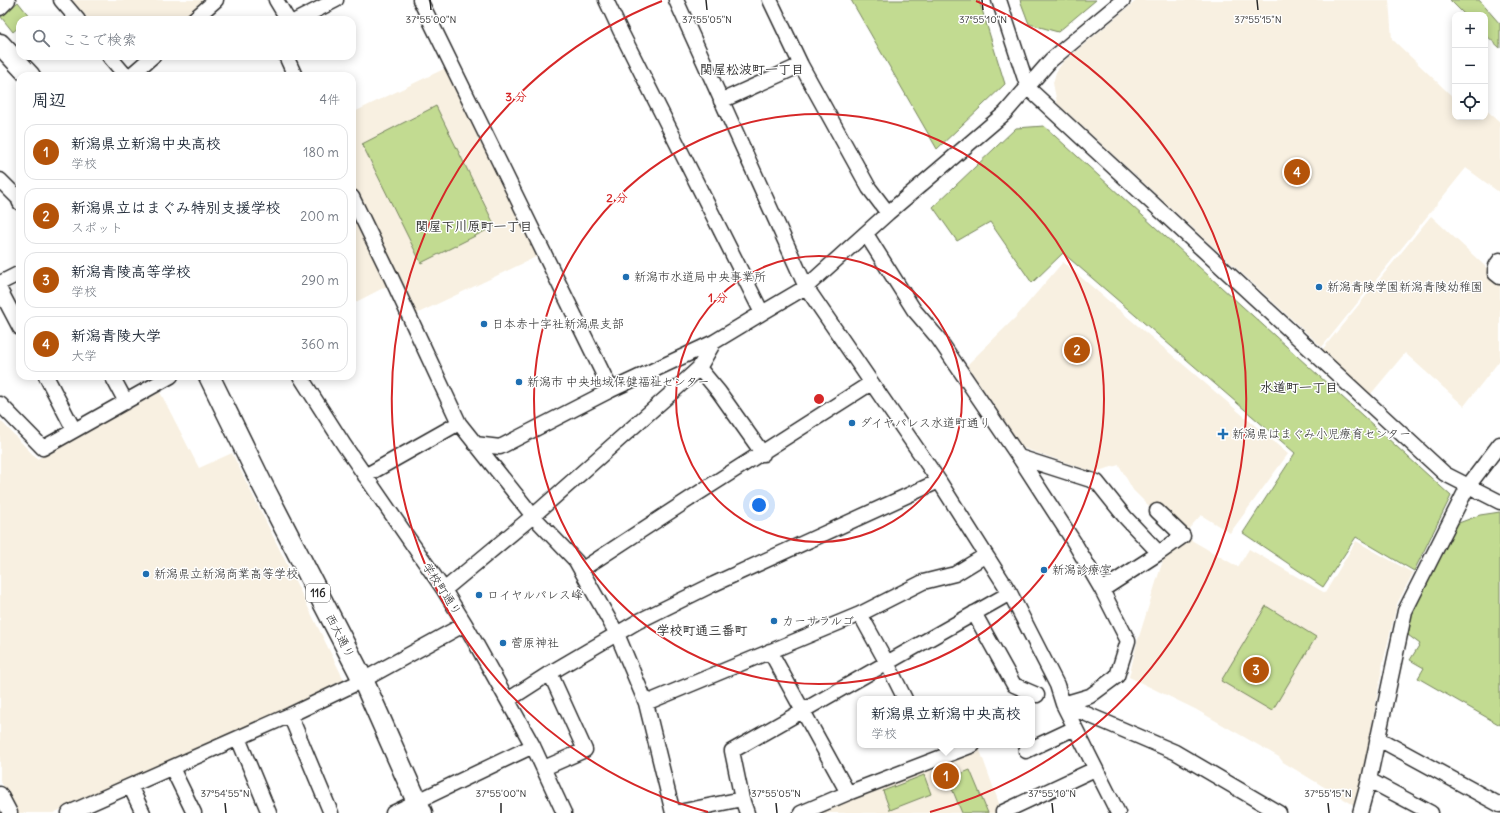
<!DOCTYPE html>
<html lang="ja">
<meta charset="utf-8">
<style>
body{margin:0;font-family:Delius,"Klee One",sans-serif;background:#f6f6f7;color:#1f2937}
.controls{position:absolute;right:12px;top:12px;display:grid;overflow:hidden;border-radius:8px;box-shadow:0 2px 10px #0003}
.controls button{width:36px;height:36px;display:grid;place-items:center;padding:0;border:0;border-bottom:1px solid #e0e1e3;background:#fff;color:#1f2937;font:20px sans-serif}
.you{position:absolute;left:759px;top:505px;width:14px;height:14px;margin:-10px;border:3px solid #fff;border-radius:50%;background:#1a73e8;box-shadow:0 0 0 6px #1a73e833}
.badge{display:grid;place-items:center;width:26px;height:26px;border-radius:50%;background:#b45309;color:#fff;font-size:13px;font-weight:700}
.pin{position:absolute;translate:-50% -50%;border:2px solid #fff;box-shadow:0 1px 4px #0006}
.popup{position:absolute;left:857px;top:696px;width:178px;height:52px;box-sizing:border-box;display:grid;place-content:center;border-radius:8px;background:#fff;filter:drop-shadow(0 1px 3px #0005);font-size:13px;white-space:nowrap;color:#747a83}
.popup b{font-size:15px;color:#1f2937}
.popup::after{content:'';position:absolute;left:50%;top:100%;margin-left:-8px;border:8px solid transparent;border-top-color:#fff}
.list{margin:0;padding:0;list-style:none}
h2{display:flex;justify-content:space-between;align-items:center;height:52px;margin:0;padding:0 16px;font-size:17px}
h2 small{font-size:13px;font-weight:400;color:#747a83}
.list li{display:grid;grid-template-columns:26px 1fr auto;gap:12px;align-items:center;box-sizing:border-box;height:56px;margin:0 8px 8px;padding:0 8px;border:1px solid #e0e1e3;border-radius:12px}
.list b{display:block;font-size:15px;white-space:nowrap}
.list p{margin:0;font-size:13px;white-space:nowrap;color:#747a83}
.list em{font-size:13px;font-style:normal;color:#747a83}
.icon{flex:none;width:22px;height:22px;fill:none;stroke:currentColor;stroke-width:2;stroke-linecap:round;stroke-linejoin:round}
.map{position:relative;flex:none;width:1500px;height:813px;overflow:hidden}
.search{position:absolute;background:#fff;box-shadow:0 2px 10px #0003;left:16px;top:16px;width:340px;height:44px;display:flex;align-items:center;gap:10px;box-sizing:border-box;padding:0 14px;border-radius:12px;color:#747a83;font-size:15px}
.panel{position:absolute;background:#fff;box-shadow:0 2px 10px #0003;left:16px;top:72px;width:340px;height:308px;border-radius:12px}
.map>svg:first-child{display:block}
.built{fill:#f8f0e1}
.green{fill:#c2db91;stroke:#76835e}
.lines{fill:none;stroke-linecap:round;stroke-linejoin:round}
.minor-casing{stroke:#2b2b2b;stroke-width:17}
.highway-casing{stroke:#2b2b2b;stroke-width:23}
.minor{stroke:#fff;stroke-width:14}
.highway{stroke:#fff;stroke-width:20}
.ticks{fill:none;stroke:#2b2b2b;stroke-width:1.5}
.ring{fill:none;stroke:#d62828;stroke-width:2}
.poi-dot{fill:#1f6fb2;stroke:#fff;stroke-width:1.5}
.labels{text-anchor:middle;stroke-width:3;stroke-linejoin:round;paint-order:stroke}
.shield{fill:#fff;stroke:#6b6b6b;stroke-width:1}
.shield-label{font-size:11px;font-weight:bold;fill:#2b2b2b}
.poi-label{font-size:12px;fill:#2b2b2b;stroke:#fff;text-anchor:start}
.street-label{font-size:12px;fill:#2b2b2b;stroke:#fff}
.neighbourhood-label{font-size:13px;font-weight:bold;fill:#2b2b2b;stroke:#fff}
.ticks-label{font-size:10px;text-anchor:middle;fill:#2b2b2b;stroke:#fff;stroke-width:3;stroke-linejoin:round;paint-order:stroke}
.centre{fill:#d62828;stroke:#fff;stroke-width:2}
.ring-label{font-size:12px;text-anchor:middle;font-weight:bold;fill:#d62828;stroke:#fff;stroke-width:3;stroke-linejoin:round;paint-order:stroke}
</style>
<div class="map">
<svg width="1500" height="813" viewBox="0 0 1500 813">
<rect width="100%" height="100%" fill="#fff"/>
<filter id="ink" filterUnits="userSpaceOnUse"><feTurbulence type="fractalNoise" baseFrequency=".025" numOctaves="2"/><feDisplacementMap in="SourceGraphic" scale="8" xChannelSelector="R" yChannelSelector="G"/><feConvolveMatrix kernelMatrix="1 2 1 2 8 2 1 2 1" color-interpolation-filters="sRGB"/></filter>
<g filter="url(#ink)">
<!-- built -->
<path class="built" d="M72,0H207L183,20H89Z
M1137,0H1389L1392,39L1455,99V117H1485V109L1500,122V193L1466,168L1322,347L1057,103L1053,83L1056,72L1063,62Z
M448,67L538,256L414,315L352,189V113Z
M352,205L391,284L352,304Z
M1431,216L1500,280V360L1464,406L1405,353L1370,395L1322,350Z
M1063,262L1288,454L1230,533L1201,515L1185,533L1154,511L1133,490L1119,465L1094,472L1023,448L967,365L1016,317Z
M160,392L199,468L232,453L344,680L243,728L53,813H17L0,780V420L37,459Z
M1186,537L1238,567L1249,549L1325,593L1356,541L1413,573L1397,604L1383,663L1357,807L1283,762L1279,757L1195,709L1129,677L1137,643L1164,557Z
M978,745L1000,806L999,813H810Z"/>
<!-- green -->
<path class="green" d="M851,0H979L1005,84L937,149Z
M1020,0H1096L1058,32L1029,24Z
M1450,0H1479L1500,24V48L1485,34V15H1465Z
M18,2L30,17L27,20H20V26L13,32L1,17Z
M436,106L495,226L421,263L362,144Z
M1044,126L1451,496L1414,571L1356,537L1323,587L1243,533L1295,453L1063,253L1032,283L990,222L957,241L933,207L1016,128Z
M1500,512V725L1418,678L1424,668L1410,660L1420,644L1408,635L1411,615L1456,524L1480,515Z
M1266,606L1316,637L1272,711L1221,681Z
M970,770L988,813H962L948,779Z
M924,775L931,794L890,810L883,791Z"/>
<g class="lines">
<defs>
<path id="minor" d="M61,0L78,20
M276,0L288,20
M420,0L611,390
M606,0L620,30L762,313
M676,0L806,287L939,481L1010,593L1057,685L1063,704L1118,813
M770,0L801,65L869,188L888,213
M999,0L1028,88L1445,474L1500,502
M0,8L8,0
M193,20L216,0
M297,20L336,0
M109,56L126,76
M286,56L295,76
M130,76L153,56
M721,101L801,65
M0,180L18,198L20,203
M352,197L391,277L459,423L533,516L576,561L617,634L646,703L673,813
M866,234L914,310L938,338L1019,457L1074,542L1102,590L1128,641L1117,676L1090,696L1063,704
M1500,260C1496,265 1495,267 1495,273L1500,277
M0,283L20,273
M0,290L20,328
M699,368L719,392L763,454
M46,376L74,430
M112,376L126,402
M300,376L344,445L444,590L465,624L533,746L564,813
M0,404L43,448L171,376
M475,444L500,447L611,390L714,342L762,313L806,287L888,213L1005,113L1051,60L1123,0
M1019,457L1097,482L1125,517L1159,553L1102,590
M365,476L459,423
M1157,511L1183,536L1159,553
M581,570L694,496L871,383
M444,590L533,516L677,388L699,368L714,342
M974,613L1014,685L1037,695
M860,614L887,663L905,699
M770,651L848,793
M508,700L550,673L637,622L714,584L939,481
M646,703L860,614L923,582L955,574L986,555
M1063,704L1175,752L1279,813
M290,715L331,813
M238,738L269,813
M1377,738L1500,805
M1026,751L1075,728
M172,768L194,813
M544,768L585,750L550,673
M1369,780L1431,813
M130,786L143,813
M0,794L10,813
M742,799L747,813
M1003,812L1095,769
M69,813L290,715L363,680L465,624
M393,813L533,746
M674,813L742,799L732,751L1010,593
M801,813L848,793L973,745
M1360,813L1369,780L1405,611L1468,486L1500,444"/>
<path id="highway" d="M0,44L30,76
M209,376L263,486L363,680L422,813"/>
</defs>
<!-- minor casing -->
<use href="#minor" class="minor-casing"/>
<!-- highway casing -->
<use href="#highway" class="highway-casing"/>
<!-- minor -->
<use href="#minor" class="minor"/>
<!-- highway -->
<use href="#highway" class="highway"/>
</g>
</g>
<!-- ticks -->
<path class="ticks" d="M430,0L431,10M706,0L707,10M982,0L983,10M1257,0L1258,10M225,803L226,813M501,803V813M776,803L777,813M1052,803L1053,813M1328,803L1329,813"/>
<!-- distance rings -->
<g class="ring">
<circle cx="819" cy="399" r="143"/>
<circle cx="819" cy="399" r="285"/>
<path d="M708 812A428 428 0 0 1 662 1M976 1A428 428 0 0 1 930 812"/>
</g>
<!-- markers -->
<g class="poi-dot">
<circle cx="626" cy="277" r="4"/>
<circle cx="1319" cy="287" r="4"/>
<circle cx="484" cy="324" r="4"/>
<circle cx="519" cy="382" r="4"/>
<circle cx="852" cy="423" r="4"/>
<path d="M1221 428h4v4h4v4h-4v4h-4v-4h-4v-4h4z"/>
<circle cx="1044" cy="570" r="4"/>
<circle cx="146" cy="574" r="4"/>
<circle cx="479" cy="595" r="4"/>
<circle cx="774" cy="621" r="4"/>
<circle cx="503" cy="643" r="4"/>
</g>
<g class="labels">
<!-- shield labels -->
<rect class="shield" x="306" y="584" width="24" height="18" rx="3"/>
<g class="shield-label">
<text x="318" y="597">116</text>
</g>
<!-- poi labels -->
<g class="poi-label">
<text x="634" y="281">新潟市水道局中央事業所</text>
<text x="1327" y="291">新潟青陵学園新潟青陵幼稚園</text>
<text x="492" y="328">日本赤十字社新潟県支部</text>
<text x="527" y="386">新潟市 中央地域保健福祉センター</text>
<text x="860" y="427">ダイヤパレス水道町通り</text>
<text x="1232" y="438">新潟県はまぐみ小児療育センター</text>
<text x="1052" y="574">新潟診療室</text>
<text x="154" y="578">新潟県立新潟商業高等学校</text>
<text x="487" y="599">ロイヤルパレス峰</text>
<text x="782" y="625">カーサラルゴ</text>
<text x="511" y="647">菅原神社</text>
</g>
<!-- street labels -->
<g class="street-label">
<text transform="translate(442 589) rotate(57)" y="4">学校町通り</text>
<text transform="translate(340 636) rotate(63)" y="4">西大通り</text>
</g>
<!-- neighbourhood labels -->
<g class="neighbourhood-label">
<text x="752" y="74">関屋松波町一丁目</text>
<text x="474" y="231">関屋下川原町一丁目</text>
<text x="1299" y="392">水道町一丁目</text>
<text x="702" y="635">学校町通三番町</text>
</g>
</g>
<g class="ticks-label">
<text x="431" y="23">37°55'00"N</text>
<text x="707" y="23">37°55'05"N</text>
<text x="983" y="23">37°55'10"N</text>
<text x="1258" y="23">37°55'15"N</text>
<text x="225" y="797">37°54'55"N</text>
<text x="501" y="797">37°55'00"N</text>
<text x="776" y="797">37°55'05"N</text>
<text x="1052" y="797">37°55'10"N</text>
<text x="1328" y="797">37°55'15"N</text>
</g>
<circle cx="819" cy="399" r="6" class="centre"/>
<g class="ring-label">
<text x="516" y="101">3 分</text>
<text x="617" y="202">2 分</text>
<text x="718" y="302">1 分</text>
</g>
</svg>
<div class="controls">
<button>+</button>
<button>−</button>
<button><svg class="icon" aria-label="locate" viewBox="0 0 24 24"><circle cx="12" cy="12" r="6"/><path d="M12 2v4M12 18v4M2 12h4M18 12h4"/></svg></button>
</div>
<div class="you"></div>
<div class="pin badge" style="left:946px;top:776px">1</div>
<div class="popup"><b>新潟県立新潟中央高校</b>学校</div>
<div class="pin badge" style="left:1077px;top:350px">2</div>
<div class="pin badge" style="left:1256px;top:670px">3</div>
<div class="pin badge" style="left:1297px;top:172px">4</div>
<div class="search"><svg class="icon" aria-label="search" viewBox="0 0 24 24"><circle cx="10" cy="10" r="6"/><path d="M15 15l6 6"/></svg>ここで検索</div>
<section class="panel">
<h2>周辺<small>4件</small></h2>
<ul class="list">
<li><span class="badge">1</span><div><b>新潟県立新潟中央高校</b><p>学校</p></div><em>180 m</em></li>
<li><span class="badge">2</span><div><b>新潟県立はまぐみ特別支援学校</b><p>スポット</p></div><em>200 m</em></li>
<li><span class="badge">3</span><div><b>新潟青陵高等学校</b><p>学校</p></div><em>290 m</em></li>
<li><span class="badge">4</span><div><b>新潟青陵大学</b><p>大学</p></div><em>360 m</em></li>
</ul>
</section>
</div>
